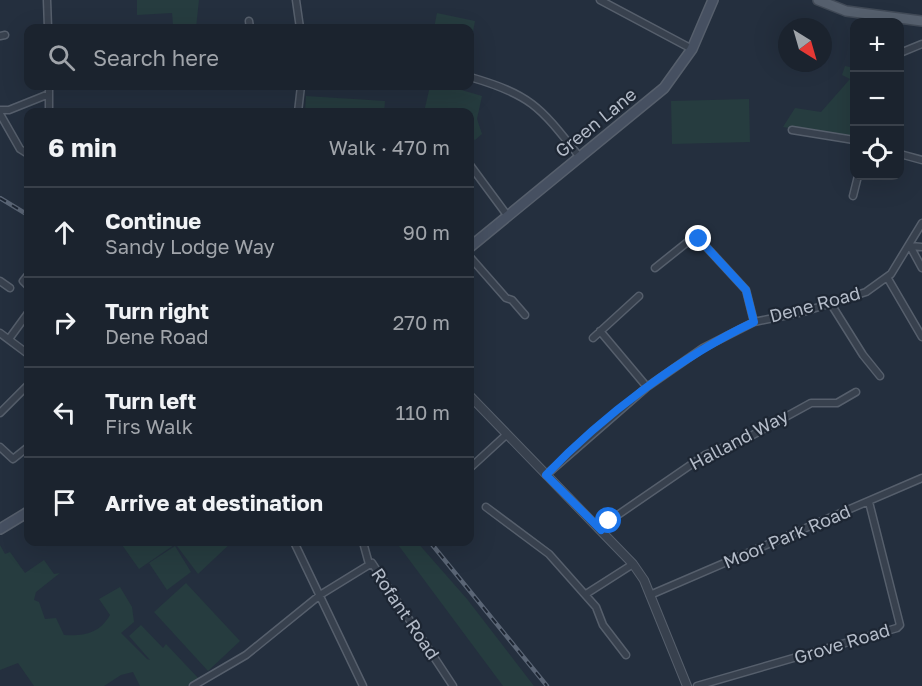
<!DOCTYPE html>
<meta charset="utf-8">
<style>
body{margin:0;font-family:"Golos Text",sans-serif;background:#282f3a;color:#f1f3f6}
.controls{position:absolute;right:18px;top:18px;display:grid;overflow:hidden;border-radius:12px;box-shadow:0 6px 24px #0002}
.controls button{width:54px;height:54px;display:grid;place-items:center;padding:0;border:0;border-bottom:2px solid #39404a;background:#1b232e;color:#f1f3f6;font:30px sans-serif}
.compass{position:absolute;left:778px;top:18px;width:54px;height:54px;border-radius:50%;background:#1b232e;box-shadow:0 6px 24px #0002;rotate:143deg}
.stop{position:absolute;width:18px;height:18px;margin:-14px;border:4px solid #1a73e8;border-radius:50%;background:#fff}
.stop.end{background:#1a73e8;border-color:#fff;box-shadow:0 2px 6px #0008}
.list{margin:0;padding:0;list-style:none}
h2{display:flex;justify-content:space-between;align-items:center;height:78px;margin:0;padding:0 24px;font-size:26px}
h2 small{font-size:20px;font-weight:400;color:#a0a4aa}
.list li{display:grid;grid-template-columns:39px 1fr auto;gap:18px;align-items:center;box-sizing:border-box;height:90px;padding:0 24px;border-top:2px solid #39404a}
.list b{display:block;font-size:22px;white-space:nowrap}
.list p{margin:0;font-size:20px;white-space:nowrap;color:#a0a4aa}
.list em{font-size:20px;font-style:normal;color:#a0a4aa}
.icon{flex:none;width:33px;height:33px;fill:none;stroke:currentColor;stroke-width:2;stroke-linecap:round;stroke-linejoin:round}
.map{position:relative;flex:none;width:922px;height:686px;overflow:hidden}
.search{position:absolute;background:#1b232e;box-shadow:0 6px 24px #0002;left:24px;top:24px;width:450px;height:66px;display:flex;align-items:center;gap:15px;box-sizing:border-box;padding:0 21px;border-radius:12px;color:#a0a4aa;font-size:22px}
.panel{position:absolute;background:#1b232e;box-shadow:0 6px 24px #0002;left:24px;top:108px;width:450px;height:438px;border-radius:12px}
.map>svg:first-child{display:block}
.green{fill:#263c3f}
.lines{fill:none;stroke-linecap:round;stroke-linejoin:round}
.minor-casing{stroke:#565f6c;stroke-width:9}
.tertiary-casing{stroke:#565f6c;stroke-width:10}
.secondary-casing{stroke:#565f6c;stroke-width:12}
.primary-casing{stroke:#414a57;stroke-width:12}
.minor{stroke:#38414e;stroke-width:6}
.tertiary{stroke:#38414e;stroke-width:8}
.secondary{stroke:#465061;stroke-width:9}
.primary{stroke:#56606e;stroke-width:9}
.rail-casing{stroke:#5a6575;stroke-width:4.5}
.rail{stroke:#1d2633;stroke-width:2;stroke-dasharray:7;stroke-linecap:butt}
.route{stroke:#1a73e8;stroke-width:8}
.labels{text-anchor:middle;stroke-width:4.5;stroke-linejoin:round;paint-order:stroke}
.street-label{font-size:18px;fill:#b4bcc9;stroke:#1d2633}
</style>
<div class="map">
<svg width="922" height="686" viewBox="0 0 922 686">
<rect width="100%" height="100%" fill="#242f3e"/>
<!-- green -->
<path class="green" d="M137,0H199L196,28H165V26L173,25L172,13L137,15Z
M437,13L475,21L470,48V28H434Z
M845,66L854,68V140L783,127L795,108L821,112L850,79L842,75Z
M430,86H448L482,96L477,119L482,134L475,140L470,137V112H424Z
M306,96L385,101L384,112H305Z
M749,99L750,142L672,144L671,101Z
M120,542H171L174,545L139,569Z
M174,542H232L198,574Z
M396,542H417L467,599L534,686H503Z
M0,545L5,554L10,552L25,573L44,560L54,574L60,573L36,592L34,600L39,602L45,619L56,618L64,635C84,636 99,634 110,615L99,599L120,587L132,607L134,622L121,633L147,659L150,660L129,636L141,625L163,648L166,644L200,680L187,686H140L133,672L121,675L104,686H34L18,663L0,670Z
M175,546L191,572L167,590L149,563Z
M186,583L240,641L208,671L154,612Z"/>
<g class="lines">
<defs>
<path id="minor" d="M47,0L48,28
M296,0L300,28
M600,0L692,49
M249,21L250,28
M0,36L5,35
M900,53L922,44
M470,77C532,95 540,107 579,156
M49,86V112
M0,110H9L49,94
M298,112L301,86
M0,114L20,149L28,154
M792,130L854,140
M900,154L922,160
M470,165L507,215
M853,196L858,176
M910,246L922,268
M910,246L922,247
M470,257L506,298L512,300L525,315
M655,268L690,240L699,239L746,290L754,322
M27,276L23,281L28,286
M887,277L922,337
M0,281L10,288
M831,304L863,355L880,376
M600,331L647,387
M0,333L28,354
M593,338L639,296
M9,339L28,313
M0,413L28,385
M0,447L13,459L28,447
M470,468L506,435
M546,475L647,387L703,348L754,322L803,312L866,292L891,274L922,223
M486,507L549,554L596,607L603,625L626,655
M601,530L609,521L705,455L749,437L811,403H837L856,392
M294,542L363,686
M363,542L369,564
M586,594L633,564
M650,595L922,478
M193,686L246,655L320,595L372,563L453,686
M697,686L897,628L900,625L869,502"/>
<path id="tertiary" d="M470,396L633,564L644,580L687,686"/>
<path id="secondary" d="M470,247L664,88L692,49L713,0
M0,529L28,512"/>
<path id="primary" d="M818,0L846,11L922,21"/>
</defs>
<!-- minor casing -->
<use href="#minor" class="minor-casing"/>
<!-- tertiary casing -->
<use href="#tertiary" class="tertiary-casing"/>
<!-- secondary casing -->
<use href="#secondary" class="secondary-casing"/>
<!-- primary casing -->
<use href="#primary" class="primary-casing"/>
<!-- minor -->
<use href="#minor" class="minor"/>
<!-- tertiary -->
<use href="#tertiary" class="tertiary"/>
<!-- secondary -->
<use href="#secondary" class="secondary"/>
<!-- primary -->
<use href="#primary" class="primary"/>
<defs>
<path id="rail" d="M0,198L28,215
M430,542L547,686"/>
</defs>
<!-- rail casing -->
<use href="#rail" class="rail-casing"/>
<!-- rail -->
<use href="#rail" class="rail"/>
</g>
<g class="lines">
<!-- route -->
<path class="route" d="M609,521L601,530L546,475C601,417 683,355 754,322L746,290L699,239"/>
</g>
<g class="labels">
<!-- street labels -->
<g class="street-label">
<text transform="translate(596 123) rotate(-39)" y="6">Green Lane</text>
<text transform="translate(815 305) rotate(-15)" y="6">Dene Road</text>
<text transform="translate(739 440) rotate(-28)" y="6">Halland Way</text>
<text transform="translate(787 537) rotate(-23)" y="6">Moor Park Road</text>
<text transform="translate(405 614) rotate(56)" y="6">Rofant Road</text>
<text transform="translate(842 644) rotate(-17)" y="6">Grove Road</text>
</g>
</g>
</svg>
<div class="controls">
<button>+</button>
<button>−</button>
<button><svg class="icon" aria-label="locate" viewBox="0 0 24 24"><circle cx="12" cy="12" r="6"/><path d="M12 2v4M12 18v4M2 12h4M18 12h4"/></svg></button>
</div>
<svg class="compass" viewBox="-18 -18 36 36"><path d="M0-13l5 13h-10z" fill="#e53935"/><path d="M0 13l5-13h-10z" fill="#a0a4aa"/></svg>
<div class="stop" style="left:609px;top:521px"></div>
<div class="stop end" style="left:699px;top:239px"></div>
<div class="search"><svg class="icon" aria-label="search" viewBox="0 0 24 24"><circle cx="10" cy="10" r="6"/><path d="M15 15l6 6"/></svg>Search here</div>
<section class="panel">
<h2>6 min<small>Walk · 470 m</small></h2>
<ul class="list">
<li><svg class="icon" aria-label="ahead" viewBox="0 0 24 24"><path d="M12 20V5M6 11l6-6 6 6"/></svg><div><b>Continue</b><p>Sandy Lodge Way</p></div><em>90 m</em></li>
<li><svg class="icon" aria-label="right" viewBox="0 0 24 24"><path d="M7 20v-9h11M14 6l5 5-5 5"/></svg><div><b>Turn right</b><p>Dene Road</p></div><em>270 m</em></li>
<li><svg class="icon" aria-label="left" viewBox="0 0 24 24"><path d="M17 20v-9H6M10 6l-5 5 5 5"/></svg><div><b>Turn left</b><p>Firs Walk</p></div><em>110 m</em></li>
<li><svg class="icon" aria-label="arrive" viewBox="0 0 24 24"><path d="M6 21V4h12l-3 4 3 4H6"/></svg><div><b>Arrive at destination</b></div></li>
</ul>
</section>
</div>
